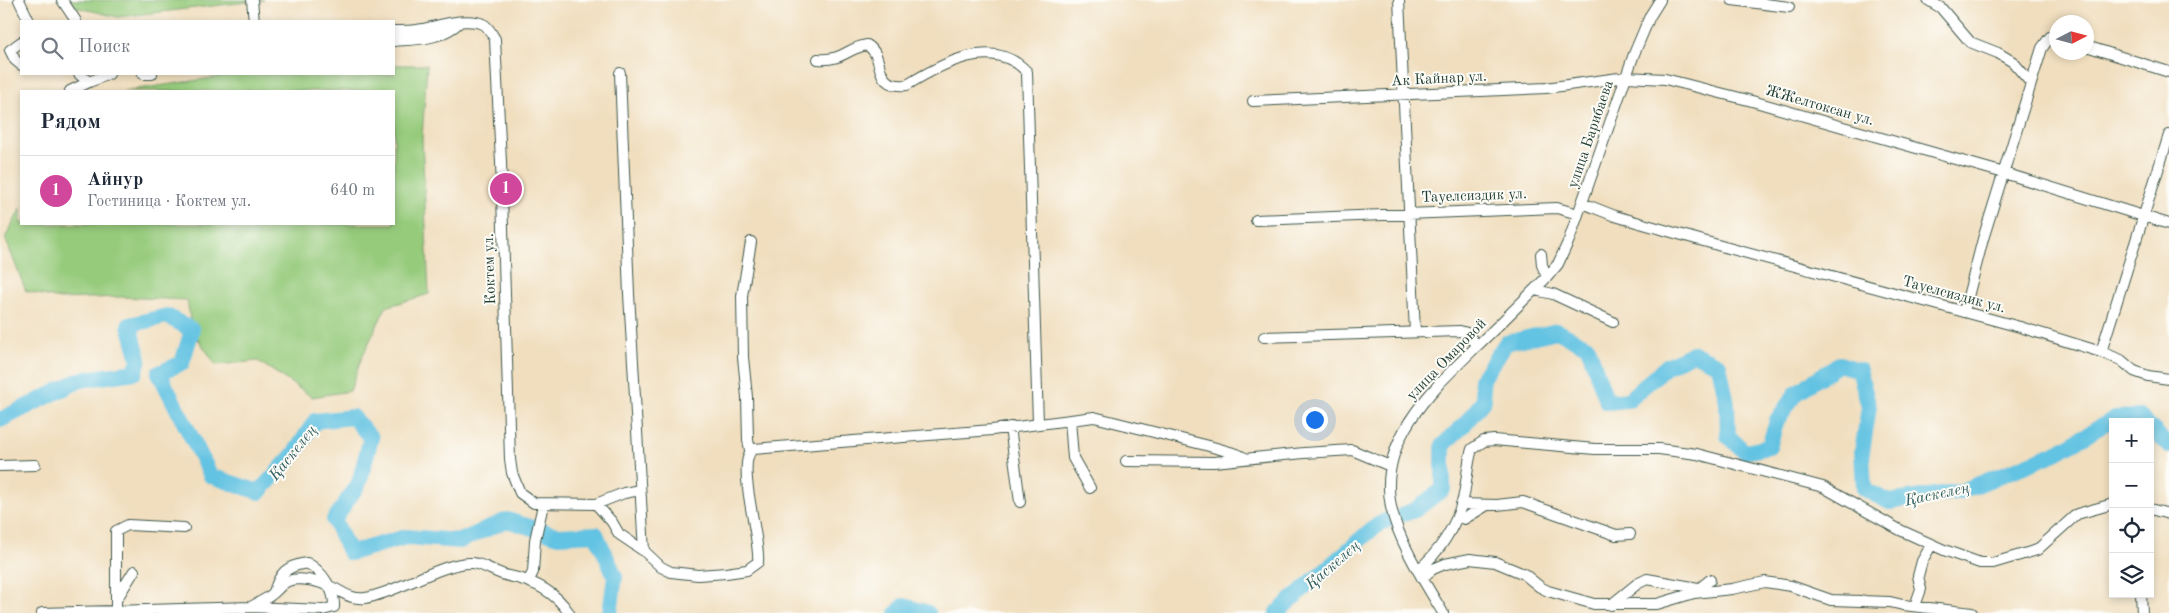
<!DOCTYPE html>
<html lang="ru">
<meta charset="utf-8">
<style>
body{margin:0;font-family:"Old Standard TT",serif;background:#f2f2f3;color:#1f2937}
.controls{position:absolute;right:15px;bottom:15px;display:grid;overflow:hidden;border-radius:0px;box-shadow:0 2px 8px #0003}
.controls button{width:45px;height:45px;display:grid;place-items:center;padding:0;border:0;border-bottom:1px solid #e0e1e3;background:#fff;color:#1f2937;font:25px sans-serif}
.compass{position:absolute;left:2049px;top:15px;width:45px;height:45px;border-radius:50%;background:#fff;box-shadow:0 2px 8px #0003;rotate:84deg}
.you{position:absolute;left:1314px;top:419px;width:18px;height:18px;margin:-12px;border:4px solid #fff;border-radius:50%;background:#1a73e8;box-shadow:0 0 0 8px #1a73e833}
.badge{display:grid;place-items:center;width:32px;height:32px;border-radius:50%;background:#ea580c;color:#fff;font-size:16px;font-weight:700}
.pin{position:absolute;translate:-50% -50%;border:2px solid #fff;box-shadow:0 1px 5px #0006}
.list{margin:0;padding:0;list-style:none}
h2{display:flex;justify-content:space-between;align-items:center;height:65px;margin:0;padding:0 20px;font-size:21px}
h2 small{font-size:16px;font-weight:400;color:#747a83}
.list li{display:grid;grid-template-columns:32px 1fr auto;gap:15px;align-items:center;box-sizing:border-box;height:70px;padding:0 20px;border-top:1px solid #e0e1e3}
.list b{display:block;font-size:19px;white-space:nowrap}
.list p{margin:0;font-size:16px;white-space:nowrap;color:#747a83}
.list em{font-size:16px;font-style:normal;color:#747a83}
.icon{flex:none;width:28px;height:28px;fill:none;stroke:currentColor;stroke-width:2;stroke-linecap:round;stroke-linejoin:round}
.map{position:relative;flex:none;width:2169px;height:613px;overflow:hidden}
.search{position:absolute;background:#fff;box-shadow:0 2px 8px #0003;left:20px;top:20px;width:375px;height:55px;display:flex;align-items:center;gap:12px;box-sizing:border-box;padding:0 18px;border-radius:0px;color:#747a83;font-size:19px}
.panel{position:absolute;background:#fff;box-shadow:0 2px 8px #0003;left:20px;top:90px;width:375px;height:135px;border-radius:0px}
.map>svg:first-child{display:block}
.green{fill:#96cb7c;stroke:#5a8458}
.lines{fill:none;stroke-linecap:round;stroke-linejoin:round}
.river{stroke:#63c3e2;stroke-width:16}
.minor-casing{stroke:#3e5549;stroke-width:12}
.minor{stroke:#fff;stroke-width:10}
.labels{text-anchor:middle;stroke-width:4;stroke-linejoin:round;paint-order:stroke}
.street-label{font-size:15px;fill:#1f3d34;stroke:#fdfcf7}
.water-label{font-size:16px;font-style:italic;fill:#305e60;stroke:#fdfcf7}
</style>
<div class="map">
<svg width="2169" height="613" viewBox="0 0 2169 613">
<rect width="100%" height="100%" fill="#fdfcf7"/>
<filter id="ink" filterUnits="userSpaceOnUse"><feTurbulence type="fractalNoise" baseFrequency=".02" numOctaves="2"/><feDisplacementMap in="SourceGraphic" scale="10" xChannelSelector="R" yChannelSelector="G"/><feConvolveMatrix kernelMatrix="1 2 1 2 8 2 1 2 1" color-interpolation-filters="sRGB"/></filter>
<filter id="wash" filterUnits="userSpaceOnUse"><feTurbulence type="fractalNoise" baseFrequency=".0096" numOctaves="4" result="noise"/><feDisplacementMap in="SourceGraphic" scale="20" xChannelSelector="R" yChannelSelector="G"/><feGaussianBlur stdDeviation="1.12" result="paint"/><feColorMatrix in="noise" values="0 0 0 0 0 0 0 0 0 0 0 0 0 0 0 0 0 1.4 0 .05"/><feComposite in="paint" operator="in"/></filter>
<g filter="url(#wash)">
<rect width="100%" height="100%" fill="#f0debe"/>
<!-- green -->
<path class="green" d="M71,0H264L118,17L75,7Z
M394,65H427L422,138L429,294L386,307L362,357L350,391L312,397L258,361L216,365L192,330L187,300L121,297L59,299L26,291L5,238L21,208V224H394V91H124L239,74H394Z"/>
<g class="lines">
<!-- river -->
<path class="river" d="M0,420L80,380L135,372L139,359L129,325L167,316L192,330L182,363L159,373L211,476L259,492L294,454L315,421L353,417L371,438L359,483L334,520L350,553L406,537L460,541L507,520L559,536L596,534L615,576L610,613
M2150,427L2169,446
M1404,514L1415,510L1443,489V445L1464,425L1484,400L1481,380L1506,343L1557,331L1588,347L1607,402L1628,400L1667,366L1693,353L1719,365L1727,403L1728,436L1745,452L1769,447L1777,420L1796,393L1839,364L1859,370L1869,407L1862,452L1864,489L1889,502L1962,491L2058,452L2115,418L2141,417L2145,422
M897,613L904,606L928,613
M1277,613C1301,590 1327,568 1353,546C1364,536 1376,524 1390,519"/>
</g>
</g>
<g filter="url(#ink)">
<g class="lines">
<defs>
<path id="minor" d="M19,0L29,21
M62,0L76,21
M252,0L254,21
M1399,0L1415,332
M1732,0L1789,7
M1928,0L1941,8L1970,42L1998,53L2013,62L2031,83
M394,31C402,31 410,31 417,30C436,27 465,16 483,24C489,27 491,33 495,39L501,162L510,459L512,473L520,493L534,503L596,504L624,493L640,490
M394,41C419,39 440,40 460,22
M21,42L10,50L15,60L21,65
M2086,46L2169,72
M818,59C843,61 847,48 867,45C887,57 870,88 907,85C941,64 993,35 1027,72L1038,423
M620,73L629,294L644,551
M79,74L89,82L109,74
M143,74H152
M70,91L89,82
M1253,101L1546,88L1626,77L1665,79L1752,101L2004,173L2169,224
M1582,203L1615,216L1721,246L2020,327L2101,352L2121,360L2134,371L2148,376L2169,379
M1256,220L1557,208L1578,214
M1541,254L1542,265L1547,277
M1535,290L1553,294L1613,322
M1964,312L1983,239L2042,48L2050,37L2056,38
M1264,337L1460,331L1467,333L1477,346
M2101,352L2169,135
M1070,420L1073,458L1090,488
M1010,427L1020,502
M750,450L748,440L747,397L743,357L742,296L751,242
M1126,461L1214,462L1304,453L1352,450L1390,466
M0,466L35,465
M596,504L612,522L619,534L644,551L661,567L671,572L698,575L726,573L747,570L758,562C761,539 735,462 753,449L992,430L1094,417L1209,446L1237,454L1245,458
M1461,504L1497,505L1523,502L1616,535L1630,534
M2150,509L2169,514
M1464,519L1487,505
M1418,570C1439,553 1456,526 1463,499C1467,482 1467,465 1472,449L1484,441L1494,440L1595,449H1659L1697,454L1823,487L1900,530L1944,550L1980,563H1993L2037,550L2077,514L2113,504
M1422,578L1433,569L1445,564L1470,559L1495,562L1524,574L1540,587L1548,591L1594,604H1657L1694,593L1732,589L1765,582L1791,586L1831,600L1890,602L1903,605L1972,613
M529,580L533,572L535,540L543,505
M1695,592L1710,580
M2141,594L2142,613
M116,600L134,571
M1611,605L1637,584L1647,579L1698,588
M1915,606L1921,589L1918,576L1922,561L1932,544
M251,607C257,603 265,600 271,595C277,591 281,584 288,581C300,577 318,581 329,586C342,591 350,600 365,598C397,593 444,561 473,563C486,565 497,574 509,576C534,581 555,591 569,613
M116,611V531L128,525L184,528
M42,613L251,607L323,610L334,607C335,590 322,571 307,563C287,566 280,572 274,592
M1443,613C1425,583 1398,541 1391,507C1377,438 1435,387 1479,344C1502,322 1525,299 1547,277L1558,264L1569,240L1634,54L1650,16L1660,0"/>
</defs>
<!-- minor casing -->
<use href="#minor" class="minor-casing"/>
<!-- minor -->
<use href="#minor" class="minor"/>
</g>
</g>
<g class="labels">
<!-- street labels -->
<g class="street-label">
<text transform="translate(1439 78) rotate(-3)" y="5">Ак Кайнар ул.</text>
<text transform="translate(1820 105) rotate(16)" y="5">ЖЖелтоксан ул.</text>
<text transform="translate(1590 134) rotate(-71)" y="5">улица Барибаева</text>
<text transform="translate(1474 195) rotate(-2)" y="5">Тауелсиздик ул.</text>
<text transform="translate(489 269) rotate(-92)" y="5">Коктем ул.</text>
<text transform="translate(1954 294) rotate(15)" y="5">Тауелсиздик ул.</text>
<text transform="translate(1446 359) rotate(-46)" y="5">улица Омаровой</text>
</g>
<!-- water labels -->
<g class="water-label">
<text transform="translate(292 452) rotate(-51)" y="6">Қаскелең</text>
<text transform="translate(1937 493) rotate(-12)" y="6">Қаскелең</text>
<text transform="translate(1332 564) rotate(-41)" y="6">Қаскелең</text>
</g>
</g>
</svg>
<div class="controls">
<button>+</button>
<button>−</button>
<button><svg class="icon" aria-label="locate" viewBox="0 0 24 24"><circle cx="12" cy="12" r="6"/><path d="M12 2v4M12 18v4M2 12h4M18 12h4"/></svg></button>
<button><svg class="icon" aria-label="layers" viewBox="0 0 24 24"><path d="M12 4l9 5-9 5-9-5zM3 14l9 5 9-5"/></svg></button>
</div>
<svg class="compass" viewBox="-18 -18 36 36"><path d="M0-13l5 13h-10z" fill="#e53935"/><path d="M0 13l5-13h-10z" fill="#747a83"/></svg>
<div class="you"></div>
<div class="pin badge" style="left:506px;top:189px;background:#d1479c">1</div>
<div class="search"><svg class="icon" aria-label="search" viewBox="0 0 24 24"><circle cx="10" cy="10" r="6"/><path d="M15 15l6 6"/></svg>Поиск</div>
<section class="panel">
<h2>Рядом<small></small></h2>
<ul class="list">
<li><span class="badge" style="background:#d1479c">1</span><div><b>Айнур</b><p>Гостиница · Коктем ул.</p></div><em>640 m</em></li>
</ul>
</section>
</div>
